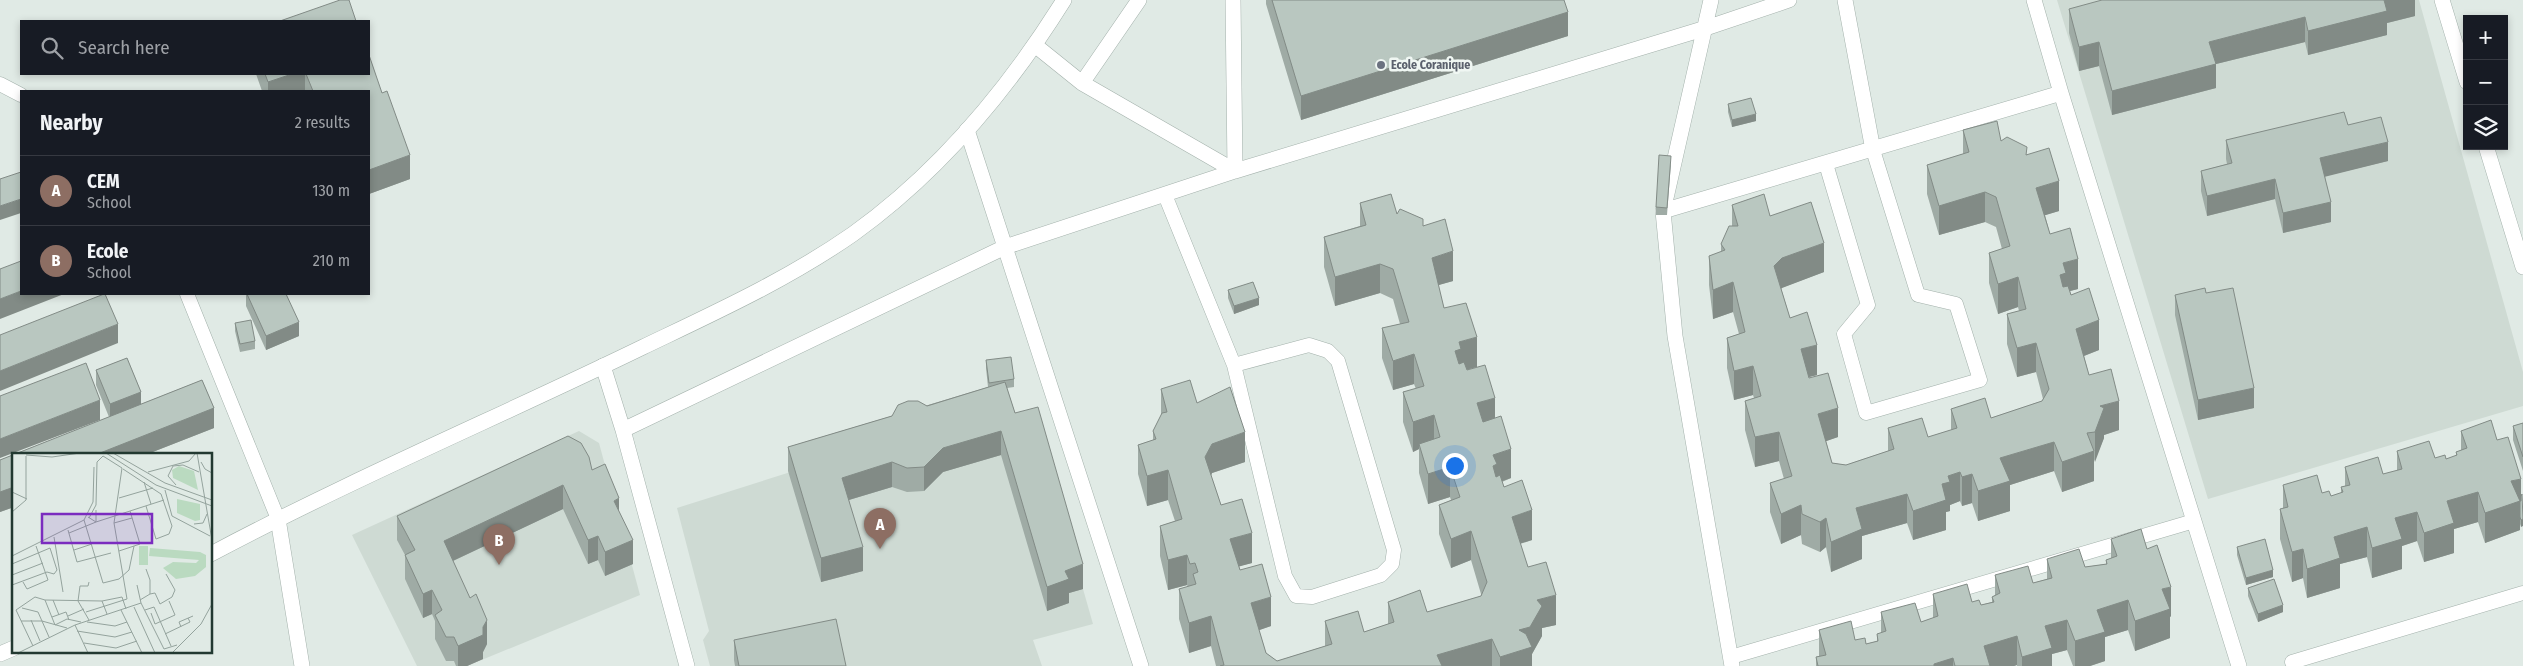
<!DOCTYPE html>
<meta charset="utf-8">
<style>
body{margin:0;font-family:"Fira Sans Condensed",sans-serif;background:#20242c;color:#f1f3f6}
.controls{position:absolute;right:15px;top:15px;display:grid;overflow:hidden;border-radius:0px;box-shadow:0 2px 8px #0003}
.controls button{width:45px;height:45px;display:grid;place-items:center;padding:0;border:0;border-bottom:1px solid #363941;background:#171b24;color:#f1f3f6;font:25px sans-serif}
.you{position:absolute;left:1454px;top:465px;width:18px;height:18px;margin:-12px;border:4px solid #fff;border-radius:50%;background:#1a73e8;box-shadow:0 0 0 8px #1a73e833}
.badge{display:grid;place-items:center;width:32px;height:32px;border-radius:50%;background:#2563eb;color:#fff;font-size:16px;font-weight:700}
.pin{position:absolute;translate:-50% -41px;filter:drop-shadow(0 1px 2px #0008)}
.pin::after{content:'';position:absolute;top:26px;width:18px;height:15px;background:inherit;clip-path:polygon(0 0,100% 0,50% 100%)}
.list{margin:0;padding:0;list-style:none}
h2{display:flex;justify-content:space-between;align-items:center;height:65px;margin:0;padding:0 20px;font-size:21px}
h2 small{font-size:16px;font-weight:400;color:#9ea1a6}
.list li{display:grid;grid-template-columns:32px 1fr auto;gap:15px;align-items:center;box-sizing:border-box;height:70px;padding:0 20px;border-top:1px solid #363941}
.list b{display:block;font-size:19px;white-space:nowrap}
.list p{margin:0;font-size:16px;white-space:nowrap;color:#9ea1a6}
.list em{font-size:16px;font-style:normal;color:#9ea1a6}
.icon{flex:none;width:28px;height:28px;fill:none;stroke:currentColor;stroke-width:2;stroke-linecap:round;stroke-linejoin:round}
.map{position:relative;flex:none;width:2523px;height:666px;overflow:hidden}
.search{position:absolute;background:#171b24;box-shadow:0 2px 8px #0003;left:20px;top:20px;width:350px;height:55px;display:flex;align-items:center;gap:12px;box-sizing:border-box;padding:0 18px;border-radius:0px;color:#9ea1a6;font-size:19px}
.panel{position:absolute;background:#171b24;box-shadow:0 2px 8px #0003;left:20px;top:90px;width:350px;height:205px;border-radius:0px}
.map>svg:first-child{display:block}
.built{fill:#cedad3}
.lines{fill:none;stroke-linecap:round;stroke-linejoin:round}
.service-casing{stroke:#a3b1ab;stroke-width:15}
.minor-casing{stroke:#a3b1ab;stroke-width:16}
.tertiary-casing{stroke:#a3b1ab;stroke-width:16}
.service{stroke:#fff;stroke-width:14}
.minor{stroke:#fff;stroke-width:15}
.tertiary{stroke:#fff;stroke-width:15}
.wall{fill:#9faba5}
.shaded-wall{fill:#828b86}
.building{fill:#b9c7c0;stroke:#828b86}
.worship-dot{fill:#6b7280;stroke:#f0f7f3;stroke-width:2}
.labels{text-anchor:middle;stroke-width:5;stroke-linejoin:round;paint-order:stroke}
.worship-label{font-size:12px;font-weight:bold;fill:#5b616d;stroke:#f0f7f3;text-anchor:start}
.inset-road{fill:none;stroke:#94a39d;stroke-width:1}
.view{fill:#7b2cbf;fill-opacity:0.15;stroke:#7b2cbf;stroke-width:2.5}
.inset-edge{fill:none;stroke:#223931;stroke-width:2.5}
</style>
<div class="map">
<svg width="2523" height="666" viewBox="0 0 2523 666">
<rect width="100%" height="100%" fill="#e0eae5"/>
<!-- built -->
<path class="built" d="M2057,0H2419L2523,372V406L2208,499Z
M579,431L599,443L640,595L467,666H417L352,535Z
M1038,431L1093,624L1033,640L1042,666H710L703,640L709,631L677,508L892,440Z"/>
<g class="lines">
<defs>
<path id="service" d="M0,84L21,95
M1826,164L1868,305L1844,334L1866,413L1980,380L1956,304L1918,295L1873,150
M1165,195L1234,365L1285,576L1296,596L1312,597L1381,575L1392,564L1394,550L1338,361L1328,351L1309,345L1234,365
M187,294L278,519
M1731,657L2194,521
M2292,662L2523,593"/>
<path id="minor" d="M1711,0L1663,211L1675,336L1732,666
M1845,0L1873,150
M2034,0L2061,93L2239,666
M2442,0L2467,82
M1036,46L1082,83L1235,171L1706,28L1789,0
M1082,83L1139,0
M967,130L1141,666
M2486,146L2523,267
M1663,211L2061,93
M603,366L623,430L687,666
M623,430L1005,247L1235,171L1233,0
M278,519L302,666"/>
<path id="tertiary" d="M211,554C352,479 499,417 643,347C714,313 787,280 853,234C938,173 1009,88 1064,0
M0,654L14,648"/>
</defs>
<!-- service casing -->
<use href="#service" class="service-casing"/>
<!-- minor casing -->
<use href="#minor" class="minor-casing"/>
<!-- tertiary casing -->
<use href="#tertiary" class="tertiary-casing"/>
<!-- service -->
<use href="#service" class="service"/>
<!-- minor -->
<use href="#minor" class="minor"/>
<!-- tertiary -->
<use href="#tertiary" class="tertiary"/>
</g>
<!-- wall -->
<path class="wall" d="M1266,0H1564L1568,36L1301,120L1266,4Z
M2415,0V16L2387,23V35L2308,55L2305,42L2216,64V88L2112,115L2099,66L2079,71L2069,33V9Z
M256,74H369L382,93L410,179L369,194V91H262Z
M1728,104L1756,121L1732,127L1728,112Z
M2348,125L2388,161L2325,176L2331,222L2283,233L2275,199L2207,216L2201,191V171L2227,164L2226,159V140Z
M1963,130L2001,141L2027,155L2059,211L2045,215L2050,234L2078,289L2070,291L2071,295L2099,350L2084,356L2089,375L2119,430L2104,435V438L2094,462V481L2062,492L2054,471L2010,485V511L1978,521L1972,503L1962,506L1960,501L1950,505V511L1946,512V530L1913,540L1907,523L1862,536V559L1831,572L1826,547L1820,552L1802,544L1801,535L1781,544L1770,512V483L1784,479L1779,461L1755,467L1745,430V401L1754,398L1753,395L1734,400L1727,368V338L1739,334L1733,312L1713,319L1709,285V256L1721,252V244L1732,226V205L1770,216L1824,272L1781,288L1790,318L1817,375L1809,377L1838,437L1826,441L1832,463L1846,465L1888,451V428L1928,437L1951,430V409L1991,418L2042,401L2043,399L2036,372L2017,377L2007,344V314L2019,311L2018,307L1998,314L1989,283V253L2002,249L1996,227L1985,222L1939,235L1927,194V165L1963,154Z
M1671,163L1667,215H1656V207Z
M1360,203L1397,214L1423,226L1453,281L1438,285L1444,308L1477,367L1467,370L1495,418L1511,478L1502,482L1504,487L1532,540L1520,544L1528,567L1556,625L1542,628V636L1532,654V666H1216L1211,646L1189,653L1179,619V589L1188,587L1187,585L1168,590L1160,556V526L1175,521L1168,500L1147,506L1138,474V445L1153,440V431L1161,416V389L1197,403L1245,462L1212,473L1211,476L1221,505L1252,563L1239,566L1240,570L1271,626L1259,630L1266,653L1277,661L1325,646V621L1364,632L1388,624V602L1427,612L1481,596V594L1471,560L1451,568L1439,534V505L1451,500L1450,497L1428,504L1419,473V449L1413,452L1403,422V392L1416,389L1414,384L1393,390L1382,358V328L1400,324L1393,299L1380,293L1335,306L1324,267V237L1360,226Z
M1228,290L1259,305L1234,314L1228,298Z
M246,294H286L299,336L266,350L246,306Z
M2175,295L2254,408L2198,420L2175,315Z
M235,323L255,341V349L240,352L235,331Z
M127,358L141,392V404L202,380L214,408V428L145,455H14V507L0,512V460L109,417L96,385V370Z
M986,360L1014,379V387L1007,388L1015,413L1083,589L1069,593V603L1047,611L1001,455L943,472L924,491L907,492L892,487L849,500L863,571L821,582L788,471V447L988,387L986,368Z
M2523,423V471L2513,440V426Z
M2461,431L2497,440L2521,496L2522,494L2521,527L2520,524V530L2485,543L2478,522L2454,529V553L2424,562L2417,541L2402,546V569L2372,578L2367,557L2340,564V588L2307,598L2303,578L2292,582L2280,539V509H2283V485L2322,493L2331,496L2341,493V487L2345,486V467L2383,474L2397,471V451L2435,458L2446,459L2456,456V452L2461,450Z
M592,470L619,512L633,564L605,576L598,560L588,564L563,509L453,561L487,644L483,652V659L467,666H456L454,661H446L435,639V621L432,614L423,618L405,579V555L397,540V516Z
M2111,539L2147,549L2171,616L2170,617V638L2135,651L2128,630L2105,637V661L2090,666H2073L2067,650L2052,654V666H2017V665L2014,666H1816V657L1819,656V630L1866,644L1877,641V634L1881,633V612L1921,622L1933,618V594L1972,602L1981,605L1992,602V597L1995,595V575L2033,583L2047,579V559L2085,567L2106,564V560L2111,559Z
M2237,547L2273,577L2246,585L2237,555Z
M2248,588L2283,612L2258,622L2248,596Z
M734,640L846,666H735L734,660Z"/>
<!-- shaded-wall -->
<path class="shaded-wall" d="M2384,0H2415V16L2387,23V35L2308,55V31Z
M1568,12V36L1301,120V96Z
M2305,17V42L2216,64V88L2112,115V91L2209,42Z
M2099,42V66L2079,71V47Z
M292,74H305V91H268V82Z
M1756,114V121L1732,127V120Z
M2388,142V161L2320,178V158Z
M410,155V179L369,194V170Z
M2275,179V199L2207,216V196Z
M2059,181V211L2036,218V188Z
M1985,192V222L1939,235V206Z
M21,199V213L0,220V206Z
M2331,202V222L2283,233V213Z
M1824,243V272L1782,288L1774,296V266L1782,258Z
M1453,251V281L1432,287V258Z
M2078,259V289L2066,292V302L2060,275L2063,263Z
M1380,264V293L1335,306V277Z
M2018,277V307L1998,314V284Z
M1733,282V312L1713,319V290Z
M21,291V294H64L0,319V299Z
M1259,298V305L1234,314V306Z
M2099,320V350L2076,359V329Z
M299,322V336L266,350V336Z
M118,324V343L0,391V371Z
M1477,337V367L1461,371L1455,351L1459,342Z
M2036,343V372L2017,377V348Z
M1817,345V375L1801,379V349Z
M1414,354V384L1393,390V361Z
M1753,366V395L1734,400V371Z
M2254,388V408L2198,420V400Z
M141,392V406L110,419V404Z
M1495,398V427L1477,433V403Z
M100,400V420L0,458V439Z
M2119,401V430L2104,435V438L2095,462V432L2100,406Z
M214,408V428L145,455H95Z
M1838,408V437L1818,444V414Z
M1434,415V444H1419V449L1413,452V422Z
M1001,431V455L943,472L924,491V467L943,448Z
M1245,432V462L1212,473L1205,487V457L1212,444Z
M1779,432V461L1755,467V437Z
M2054,442V471L2010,485V511L1978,521V491L2000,458Z
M1511,449V478L1497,483L1493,495V455Z
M2094,451V481L2062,492V462Z
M892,462V487L842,502V478Z
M1450,467V497L1428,504V474Z
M1168,470V500L1147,506V476Z
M1960,472V501L1950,505V511L1946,512V530L1913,540V511L1942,484L1948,476Z
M1972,474V503L1962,506V477Z
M2521,479V508L2520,509V530L2485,543V513L2511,481Z
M563,485V509L444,565V541Z
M14,487V507L0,512V492Z
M2478,492V522L2454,529V553L2424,562V533L2447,501Z
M1907,494V523L1862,536V559L1831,572V542L1856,508Z
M619,498V523L614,501Z
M1801,505V535L1781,544V514Z
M1532,510V540L1512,546V517Z
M2417,512V541L2402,546V569L2372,578V548L2395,518Z
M1826,518V547L1820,552V522Z
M2523,519V526L2521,527V520Z
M2367,527V557L2340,564V588L2307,598V569L2334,537Z
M1471,531V560L1451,568V539Z
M1252,533V563L1230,569V539Z
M598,536V560L588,564V540Z
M633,540V564L605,576V552Z
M863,547V571L821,582V558Z
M2303,549V578L2292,582V552Z
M1187,555V585L1168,590V560Z
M1083,564V589L1069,593V603L1047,611V587L1065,571Z
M2273,570V577L2246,585V578Z
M2171,587V616L2170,617V638L2135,651V621L2162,589Z
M432,590V614L423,618V594Z
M1556,595V625L1542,628V636L1532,654V666H1500V657L1519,630L1537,600Z
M1271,597V626L1251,633V603Z
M2128,600V630L2105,637V661L2090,666H2075V641L2097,610Z
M2283,605V612L2258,622V614Z
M1211,616V646L1189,653V623Z
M487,620V644L483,652V659L467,666H458V646L483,627Z
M2067,620V650L2052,654V666H2022V657L2045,626Z
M2017,636V665L2014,666H1984V646Z
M1492,639V666H1437V655Z
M1953,658V666H1934V664Z"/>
<!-- building -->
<path class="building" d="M340,0H349L356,21H280Z
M1272,0H1564L1568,12L1301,96Z
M2102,0H2384L2387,11L2308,31L2305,17L2209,42L2216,64L2112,91L2099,42L2079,47L2069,9Z
M369,55L382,93L387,91L410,155L369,170V91H313L306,74H369Z
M265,74H292L268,82Z
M1751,98L1756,114L1732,120L1728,104Z
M2344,112L2348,125L2381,117L2388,142L2320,158L2331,202L2283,213L2275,179L2207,196L2201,171L2232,163L2226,140Z
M1997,121L2001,141L2007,137L2027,147L2026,155L2049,148L2059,181L2036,188L2050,234L2070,228L2078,259L2063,263L2066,273L2060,275L2063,287L2068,286L2071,295L2089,288L2099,320L2076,329L2089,375L2111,369L2119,401L2100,406L2104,408L2095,432L2087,433L2094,451L2062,462L2054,442L2000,458L2010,481L1978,491L1972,474L1962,477L1960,472L1948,476L1950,482L1942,484L1946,500L1913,511L1907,494L1856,508L1862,529L1831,542L1826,518L1820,522L1802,514L1801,505L1781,514L1770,483L1792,476L1779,432L1755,437L1745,401L1761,396L1753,366L1734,371L1727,338L1745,332L1733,282L1713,290L1709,256L1725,250L1721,244L1729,226H1738L1732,205L1764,194L1770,216L1811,202L1824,243L1782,258L1774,266L1790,318L1807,312L1817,345L1801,349L1809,378L1828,373L1838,408L1818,414L1832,463L1846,465L1894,449L1888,428L1922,418L1928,437L1957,428L1951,409L1985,398L1991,418L2042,401L2049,389L2036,343L2017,348L2007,314L2026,309L2018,277L1998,284L1989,253L2010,246L1996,197L1985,192L1939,206L1927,165L1969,152L1963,130Z
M1659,155L1671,156L1667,208L1656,207Z
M21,172V199L0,206V179Z
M1391,194L1397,214L1400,209L1423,219V226L1445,219L1453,251L1432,258L1444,308L1466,303L1477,337L1459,342L1461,349L1455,351L1459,364L1464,362L1467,370L1485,365L1495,398L1477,403L1483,422L1501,416L1511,449L1493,455L1497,464L1493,466L1496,477L1500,475L1504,487L1522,480L1532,510L1512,517L1528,567L1546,562L1556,595L1537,600L1542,606L1530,627L1519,630L1526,634L1532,647L1500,657L1492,639L1437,655L1442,666H1220L1224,665L1211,616L1189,623L1179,589L1196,584L1193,574L1198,572L1195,563L1190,564L1187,555L1168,560L1160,526L1182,519L1168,470L1147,476L1138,445L1156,439L1153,431L1162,413L1167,412L1161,389L1190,380L1197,403L1230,387L1245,432L1212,444L1205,457L1221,505L1242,499L1252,533L1230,539L1240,570L1262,564L1271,597L1251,603L1266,653L1277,661L1332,644L1325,621L1358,611L1364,632L1394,622L1388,602L1420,590L1427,612L1481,596L1487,582L1471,531L1451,539L1439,505L1460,497L1450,467L1428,474L1419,444L1440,437L1434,415L1413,422L1403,392L1424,386L1414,354L1393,361L1382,328L1409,322L1393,269L1380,264L1335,277L1324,237L1366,225L1360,203Z
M21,261V291L0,299V269Z
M1253,282L1259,298L1234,306L1228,290Z
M2205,288L2206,293L2233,288L2254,388L2198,400L2175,295Z
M104,294H105L118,324L0,371V335Z
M247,294H286L299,322L266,336Z
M251,320L255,341L240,344L235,323Z
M1011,357L1014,379L989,383L986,360Z
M127,358L141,392L110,404L96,370Z
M86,363L100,400L0,439V396Z
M202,380L214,408L95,455H14V487L0,492V460Z
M1005,382L1015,413L1038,407L1083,564L1065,571L1069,579L1047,587L1001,431L943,448L924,467L907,468L892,462L842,478L863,547L821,558L788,447L892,416L898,405L908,401H918L927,406Z
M2491,420L2497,440L2508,437L2521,479L2511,481L2520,501L2485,513L2478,492L2447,501L2454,523L2424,533L2417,512L2395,518L2402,539L2372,548L2367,527L2334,537L2340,558L2307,569L2303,549L2292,552L2280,509L2288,507L2283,485L2317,475L2322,493L2329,491L2331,496L2343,492L2341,487L2350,485L2345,467L2378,457L2383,474L2402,469L2397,451L2429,441L2435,458L2445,455L2446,459L2457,455L2456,452L2467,448L2461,431Z
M2523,423V457L2513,426Z
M568,436L581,443L589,457L592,470L605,464L619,498L614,501L633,540L605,552L598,536L588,540L563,485L444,541L470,598L476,594L487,620L483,627V635L458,646L454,637H446L435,615L442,610L432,590L423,594L405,555L415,550L397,516Z
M2522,494L2523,519L2521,520L2520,517V501H2521V496Z
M2141,529L2147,549L2157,545L2171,587L2162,589L2170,609L2135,621L2128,600L2097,610L2105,632L2075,641L2067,620L2045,626L2052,648L2022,657L2017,636L1984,646L1990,666H1955L1953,658L1934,664V666H1818L1816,657L1826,655L1819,630L1851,621L1855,640L1865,638L1866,644L1878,641L1877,634L1886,631L1881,612L1915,603L1921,622L1938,616L1933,594L1967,584L1972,602L1979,600L1981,605L1994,602L1992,597L2000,593L1995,575L2028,566L2033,583L2052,578L2047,559L2079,549L2085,567L2107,564L2106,560L2117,556L2111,539Z
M2265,539L2273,570L2246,578L2237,547Z
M2274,579L2283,605L2258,614L2248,588Z
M836,619L846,666H739L734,640Z"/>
<!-- markers -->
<circle class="worship-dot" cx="1381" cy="65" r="5"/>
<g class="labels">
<!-- worship labels -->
<g class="worship-label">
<text x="1391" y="69">Ecole Coranique</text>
</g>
</g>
<!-- overview -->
<g transform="translate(12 453)">
<rect width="200" height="200" fill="#e0eae5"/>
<path d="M165,46L188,51V67L183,68L165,60Z" fill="#badac0"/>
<path d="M167,13L182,18L186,37L161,25L160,17ZM127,93H136V112H127ZM138,95L188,99L194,102V114L183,123L164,126L151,115L161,109L184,110L187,107L137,103Z" fill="#badac0"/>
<path class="inset-road" d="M94,0L144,32L200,53M101,0L153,30L200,47M185,0L200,87M14,2L40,4L68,0M189,9L193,16L200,20M111,16L149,41L160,73L157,81L144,86L134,53M136,19L177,8L184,0M132,29L139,51M164,32L156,23L161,13L171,12L187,19M153,37L160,63L198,83M0,39L15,46M107,45L141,35M0,59L14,47V3M76,64L84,69L152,47M72,67L91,130L107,126L117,117L122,93M102,70L120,65M182,71L191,70L195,61M56,77L65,109L99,100M57,80L84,69V57M42,84L51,139M62,97L80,91M107,98L128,91L118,58M0,103L72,67L81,49L82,14M0,111L38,95L45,117L42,121L35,119L0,132M0,122L31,110M11,129L15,136L36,127L24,93M125,132L129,150L152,196L165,192M138,141L143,140L148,151L160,144L163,137L154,121M33,147L43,172L55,166L69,169M41,147L47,162M128,147L138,141V127L134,116M90,148L110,144L114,156M122,154L143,200M10,155L26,159L37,184M109,157L130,200M133,157L142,154L159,193M74,159L115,146L102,70L110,15L91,3L85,9L84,52L77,65M139,160L143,171L163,162L157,148M56,163L72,156M40,164L54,159L57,167M19,167L28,188M77,167L66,148L68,133H76L77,129M9,168H30L55,175M75,169L103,173L115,169M63,172L76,200M169,174L167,169L181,163M65,178L103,184L120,179M153,181L178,169L176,165M72,190L104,195L125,188M21,193L4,157L23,144L33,147L90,148L95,161M6,200L63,172L129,150M160,200L189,171L200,151"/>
<path class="view" d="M30,61H140V90H30Z"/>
<rect width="200" height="200" class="inset-edge"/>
</g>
</svg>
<div class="controls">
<button>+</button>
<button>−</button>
<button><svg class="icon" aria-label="layers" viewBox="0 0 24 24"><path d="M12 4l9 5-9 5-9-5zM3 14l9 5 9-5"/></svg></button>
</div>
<div class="you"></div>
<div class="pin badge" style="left:880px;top:549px;background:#8d6e63">A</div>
<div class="pin badge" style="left:499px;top:565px;background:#8d6e63">B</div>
<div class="search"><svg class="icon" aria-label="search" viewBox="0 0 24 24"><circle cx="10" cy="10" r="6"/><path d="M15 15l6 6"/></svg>Search here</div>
<section class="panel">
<h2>Nearby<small>2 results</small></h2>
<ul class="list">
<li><span class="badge" style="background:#8d6e63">A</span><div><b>CEM</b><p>School</p></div><em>130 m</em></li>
<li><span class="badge" style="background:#8d6e63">B</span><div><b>Ecole</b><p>School</p></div><em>210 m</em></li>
</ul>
</section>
</div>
